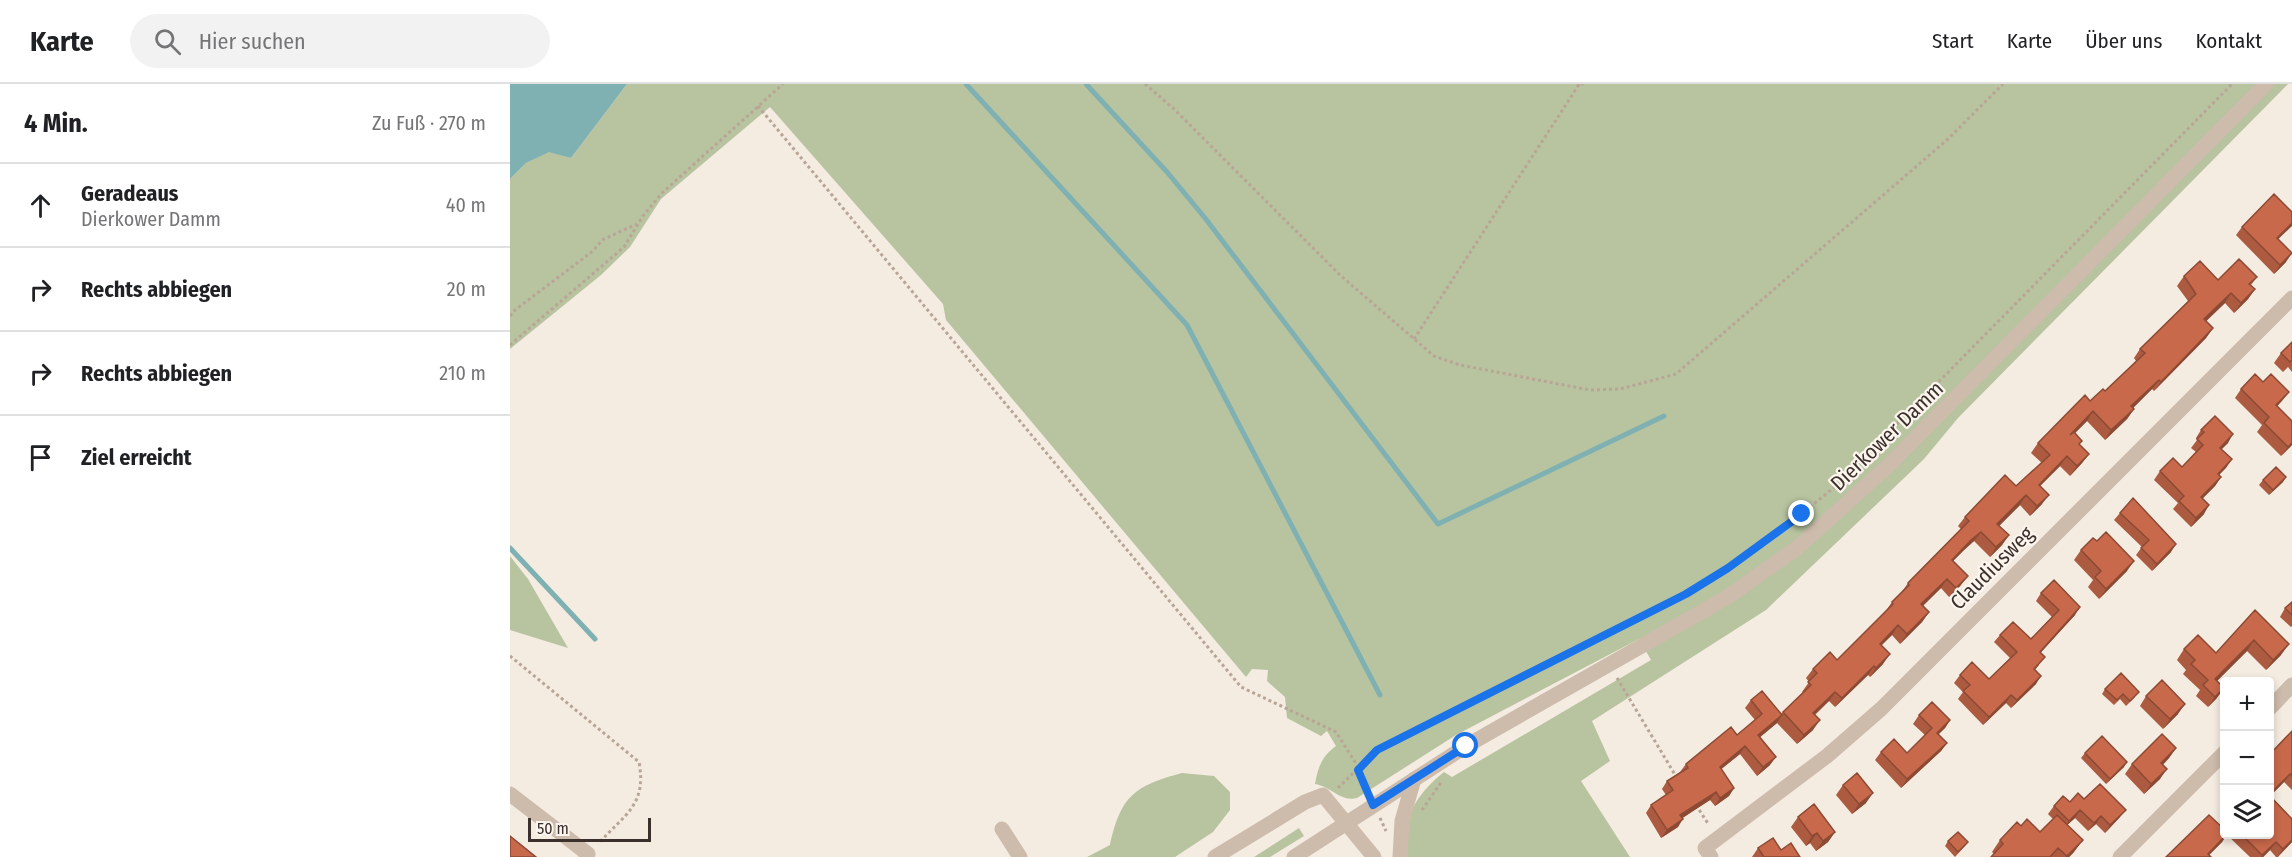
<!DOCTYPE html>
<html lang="de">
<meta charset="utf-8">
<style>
body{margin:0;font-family:"Fira Sans Condensed",sans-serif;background:#f2f2f2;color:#202124}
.controls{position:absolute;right:18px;bottom:18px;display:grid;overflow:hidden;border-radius:6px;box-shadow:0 3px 9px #0003}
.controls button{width:54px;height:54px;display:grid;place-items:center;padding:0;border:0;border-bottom:2px solid #e0e0e0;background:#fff;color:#202124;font:30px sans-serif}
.scale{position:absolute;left:18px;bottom:15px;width:123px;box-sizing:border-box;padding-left:6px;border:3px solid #3b302b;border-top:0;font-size:16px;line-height:21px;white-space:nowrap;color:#3b302b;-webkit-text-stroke:4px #fbf5ee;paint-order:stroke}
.stop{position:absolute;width:18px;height:18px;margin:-14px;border:4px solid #1a73e8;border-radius:50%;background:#fff}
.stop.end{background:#1a73e8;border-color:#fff;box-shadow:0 2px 6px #0008}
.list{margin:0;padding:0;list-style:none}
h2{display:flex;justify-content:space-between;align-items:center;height:78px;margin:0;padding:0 24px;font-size:26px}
h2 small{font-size:20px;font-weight:400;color:#757577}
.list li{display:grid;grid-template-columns:39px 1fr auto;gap:18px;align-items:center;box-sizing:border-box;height:84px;padding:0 24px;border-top:2px solid #e0e0e0}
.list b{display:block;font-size:22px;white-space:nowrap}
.list p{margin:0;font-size:20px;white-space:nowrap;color:#757577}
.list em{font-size:20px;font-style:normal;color:#757577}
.icon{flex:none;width:33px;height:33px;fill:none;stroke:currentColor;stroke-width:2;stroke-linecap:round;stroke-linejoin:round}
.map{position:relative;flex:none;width:1782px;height:773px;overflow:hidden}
header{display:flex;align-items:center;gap:36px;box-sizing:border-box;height:84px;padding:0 30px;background:#fff;border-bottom:2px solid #e0e0e0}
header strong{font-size:28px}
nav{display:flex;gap:33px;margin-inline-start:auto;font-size:21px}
.search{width:420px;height:54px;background:#f2f2f2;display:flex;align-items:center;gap:15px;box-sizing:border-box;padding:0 21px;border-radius:33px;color:#757577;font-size:22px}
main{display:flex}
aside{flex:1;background:#fff}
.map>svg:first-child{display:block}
.green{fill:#b8c4a0}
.water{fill:#7fb0b2}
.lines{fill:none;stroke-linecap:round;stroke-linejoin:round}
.stream{stroke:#7fb0b2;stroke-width:5}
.path{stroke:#b9a596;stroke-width:3;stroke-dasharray:3 3;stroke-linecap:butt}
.minor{stroke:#cdbbac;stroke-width:15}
.wall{fill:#ac5a40}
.shaded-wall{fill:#8c4a34}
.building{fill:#c8694b;stroke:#8c4a34;stroke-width:1.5}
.route{stroke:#1a73e8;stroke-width:8}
.labels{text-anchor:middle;stroke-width:4.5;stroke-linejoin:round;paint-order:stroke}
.street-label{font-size:21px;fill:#3b302b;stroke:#fbf5ee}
</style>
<header>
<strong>Karte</strong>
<div class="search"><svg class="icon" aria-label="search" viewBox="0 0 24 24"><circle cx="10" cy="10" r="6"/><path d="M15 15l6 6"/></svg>Hier suchen</div>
<nav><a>Start</a><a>Karte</a><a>Über uns</a><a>Kontakt</a></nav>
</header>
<main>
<aside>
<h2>4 Min.<small>Zu Fuß · 270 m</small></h2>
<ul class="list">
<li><svg class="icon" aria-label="ahead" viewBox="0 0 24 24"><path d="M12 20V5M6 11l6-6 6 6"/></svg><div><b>Geradeaus</b><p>Dierkower Damm</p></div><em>40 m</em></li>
<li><svg class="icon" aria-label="right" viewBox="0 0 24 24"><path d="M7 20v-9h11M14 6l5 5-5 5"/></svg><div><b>Rechts abbiegen</b></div><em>20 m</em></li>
<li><svg class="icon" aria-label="right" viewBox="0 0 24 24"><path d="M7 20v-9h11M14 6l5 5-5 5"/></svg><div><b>Rechts abbiegen</b></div><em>210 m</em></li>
<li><svg class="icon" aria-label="arrive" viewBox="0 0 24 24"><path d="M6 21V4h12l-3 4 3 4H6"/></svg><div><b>Ziel erreicht</b></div></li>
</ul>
</aside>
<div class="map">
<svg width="1782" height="773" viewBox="0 0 1782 773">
<rect width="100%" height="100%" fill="#f4ebe1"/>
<!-- green -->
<path class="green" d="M117,0H1778L1448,334L1414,375L1256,526L1082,637L1100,677L1071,697L1120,773H895C891,736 906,710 934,688L942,693L1141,576L1129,555L946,651L847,714C830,718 822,703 805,700C808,683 812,672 826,662L817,647L811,652L777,634L775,613L757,597L758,586L742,585L736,593L436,236L433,220L260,23L151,115L120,163L91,191L0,265V95L16,79L39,67L61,74Z
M0,472L18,495L58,564L0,546Z
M672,689L704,692L720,708V726L703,748L665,773H577L600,761C611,712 624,702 672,689Z
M789,744L794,752L760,773H744Z"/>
<!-- water -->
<path class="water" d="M0,0H117L61,74L39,68L16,79L0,95Z"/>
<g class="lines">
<!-- stream -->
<path class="stream" d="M456,0L677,241L870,611
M576,0L657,88L695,134L928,440L1154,332
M0,464L85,555"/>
<!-- path -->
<path class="path" d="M635,0L664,25L831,192L924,272L950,281L1080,306L1110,305L1166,290L1438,55L1493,0
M1069,0L1068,2L1073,0
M248,22L731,603L826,648L845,678L858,709
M0,232L5,226L83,167L92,156L127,140
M904,255L1068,2L1066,0
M0,261L114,163L133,132L152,109L273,0
M0,572L129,678C137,721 115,730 88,760
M1107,594L1167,694
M828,704L867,666L1176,510L1260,455L1326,402L1722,0
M1186,721L1199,741
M912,726L932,697
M870,734L876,747"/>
<!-- minor -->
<path class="minor" d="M1760,624L1782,601
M0,710L78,770L76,773
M492,745L510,773
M705,773L795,718L813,711L864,773
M784,773L956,662L1216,514L1287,464L1378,382L1756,0
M890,773L892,737L904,695
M1201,773L1195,764L1317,672L1371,625L1782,214
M1610,773L1714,669"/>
</g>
<!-- wall -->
<path class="wall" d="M1732,143L1768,155L1776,178L1764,190L1726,151Z
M1674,192L1708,196L1747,193L1741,201L1745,205L1738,215L1724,229L1715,219L1696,237L1703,244L1696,254L1644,307L1642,305L1623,324L1624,325L1617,335L1595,356L1577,337L1565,349L1569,360L1579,370L1572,379L1560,392L1550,382L1530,402L1532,420L1520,432L1510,421L1489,442L1499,451L1492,461L1480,473L1464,457L1454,466L1443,477L1451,501L1439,513L1431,504L1413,522L1419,528L1412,538L1390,560L1382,551L1371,561L1373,580L1360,593L1358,591L1325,623L1319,617L1305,631L1303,646L1287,660L1267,639L1250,653L1260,681L1247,692L1230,670L1211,685L1224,704L1219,712L1205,722L1200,716L1172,734L1168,743L1151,754L1136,729L1141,721L1156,711L1152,705L1157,697L1170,688L1176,680L1227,651L1245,636L1235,624L1241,616L1271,630L1293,609L1292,608L1299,598L1296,594L1303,585L1327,576L1375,528L1382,518L1391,509L1398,499L1451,445L1448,442L1455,433L1506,402L1532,379L1521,369L1528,359L1580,317L1595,307L1626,277L1624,274L1630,265L1678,217L1667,202Z
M1782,258V288L1778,283L1773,288L1764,279L1771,269Z
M1753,298L1779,308L1767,322L1782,337V361L1771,372L1747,348L1752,341L1725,314L1731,305Z
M1691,346L1718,359L1711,365L1722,375L1709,391L1711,393L1705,402L1692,415L1694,430L1681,443L1663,425L1668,419L1644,396L1650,387L1672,383L1686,368L1681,364L1687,356L1686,354Z
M1753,396L1773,398L1759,411L1749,401Z
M1610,429L1661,468L1642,487L1626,471L1632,463L1604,436Z
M1571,466L1617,487L1589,515L1578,503L1583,496L1564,476Z
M1531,509L1565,531L1530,569L1529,581L1525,586L1526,600L1501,624L1496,619L1473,641L1448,615L1453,608L1444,599L1450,591L1479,595L1500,574L1484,558L1490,551L1521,555L1542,533L1526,517Z
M1782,518V542L1781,543L1770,533L1775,524Z
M1745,526L1771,571L1756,586L1737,567L1707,597L1714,604L1706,615L1698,623L1686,612L1690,606L1673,590L1676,586L1667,576L1674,565L1706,569Z
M1595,605L1625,613L1616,622L1610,615L1604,621L1592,610Z
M1636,612L1668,630L1653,645L1630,622Z
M1409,631L1440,636L1435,644L1428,650L1437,659L1431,667L1391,704L1365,676L1371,668L1397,669L1415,651L1403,640Z
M1782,647V706L1774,698L1760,712L1782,758L1768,773H1766L1760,766L1753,773H1740L1717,751L1712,758L1699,771L1656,773L1711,742L1714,737V750H1760V670Z
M1666,664L1659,674L1653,681L1650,695L1634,710L1615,690L1622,680Z
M1575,669L1614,683L1596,700L1571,674Z
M1333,701L1356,719L1342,730L1326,711Z
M1574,715L1610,733L1595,749L1586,740L1578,747L1565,734L1557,741L1564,768L1559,773H1481L1484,770L1482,768L1490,756L1511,742L1530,748L1543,735L1538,730L1544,722Z
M1288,733L1325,748L1318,758L1306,767L1300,759L1296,762L1281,743Z
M1438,757L1458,758L1454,763L1445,773L1435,762Z
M1248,764L1271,766L1290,773H1242Z"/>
<!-- shaded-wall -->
<path class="shaded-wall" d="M1782,139V142L1761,162L1767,154Z
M1782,169L1776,178L1764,190L1770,181Z
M1745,205L1738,215L1724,229L1731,219Z
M1721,209L1715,219L1688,245L1694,235Z
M1703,244L1696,254L1644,307L1651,298Z
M1649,296L1642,305L1615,332L1621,322Z
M1779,308L1772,317L1760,330L1766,321Z
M1624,325L1617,335L1595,356L1601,346Z
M1583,327L1577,337L1553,361L1560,351Z
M1723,350L1718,359L1704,373L1710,364Z
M1782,359V361L1771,372L1778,363Z
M1579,370L1572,379L1560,392L1567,382Z
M1557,372L1550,382L1522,410L1529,401Z
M1722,375L1716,384L1702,398L1708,390Z
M1711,393L1705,402L1685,422L1691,413Z
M1776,393L1773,398L1759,411L1763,406Z
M1516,411L1510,421L1481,450L1487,440Z
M1539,411L1532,420L1520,432L1527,422Z
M1699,421L1694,430L1681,443L1686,434Z
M1471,448L1464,457L1454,466L1435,485L1442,476L1461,456Z
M1499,451L1492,461L1480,473L1486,463Z
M1666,460L1661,468L1642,487L1647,480Z
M1624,477L1617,487L1589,515L1596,505Z
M1458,492L1451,501L1439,513L1446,504Z
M1437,495L1431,504L1404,530L1411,520Z
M1570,523L1565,531L1524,576L1530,568Z
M1419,528L1412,538L1390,560L1397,550Z
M1388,541L1382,551L1363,570L1370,560Z
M1744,556L1737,567L1698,606L1705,595Z
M1779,560L1771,571L1756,586L1763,576Z
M1380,570L1373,580L1360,593L1366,584Z
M1364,582L1358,591L1325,623L1332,614Z
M1531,592L1526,600L1501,624L1507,616Z
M1714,604L1706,615L1698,623L1705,613Z
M1325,608L1319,617L1296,638L1303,629Z
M1501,611L1496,619L1473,641L1479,633Z
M1675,620L1668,630L1653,645L1660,635Z
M1272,631L1267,639L1243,659L1248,651Z
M1310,636L1303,646L1287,660L1294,651Z
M1440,636L1435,644L1421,658L1427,649Z
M1437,659L1431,667L1391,704L1397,695Z
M1235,662L1230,670L1204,691L1210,683Z
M1666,664L1659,674L1644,689L1651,679Z
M1266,673L1260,681L1247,692L1253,683Z
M1617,678L1614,683L1596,700L1600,695Z
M1657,685L1650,695L1634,710L1641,700Z
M1780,690L1774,698L1760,712V710Z
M1224,704L1219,712L1205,722L1210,714Z
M1206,708L1200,716L1165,739L1170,731Z
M1363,709L1356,719L1342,730L1349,720Z
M1570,726L1565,734L1553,745L1559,737Z
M1616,726L1610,733L1595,749L1600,741Z
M1591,732L1586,740L1578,747L1584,739Z
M1173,735L1168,743L1151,754L1157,746Z
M1325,748L1318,758L1306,767L1313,757Z
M1307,749L1300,759L1296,762L1302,752Z
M1717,750L1712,758L1697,773L1698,770Z
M1573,756L1564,768L1559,773H1556Z
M1782,756V758L1767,773L1773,765Z
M1766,758L1760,766L1753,773H1751Z"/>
<!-- building -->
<path class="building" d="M1764,110L1782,128V139L1767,154L1782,169L1770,181L1732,143Z
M1729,175L1747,193L1739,200L1745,205L1731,219L1721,209L1694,235L1703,244L1651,298L1649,296L1621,322L1624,325L1601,346L1583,327L1560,351L1564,348L1572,357L1569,360L1579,370L1567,382L1557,372L1529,401L1539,411L1527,422L1516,411L1487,440L1499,451L1486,463L1471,448L1461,456L1442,476L1458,492L1446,504L1437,495L1411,520L1419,528L1397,550L1388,541L1370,560L1380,570L1366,584L1364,582L1332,614L1325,608L1303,629L1310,636L1294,651L1273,628L1301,601L1298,598L1307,589L1303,585L1320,568L1327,576L1383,520L1382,518L1399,501L1398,499L1459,437L1455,433L1495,391L1506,402L1540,371L1528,359L1575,311L1580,317L1593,305L1595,307L1635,269L1630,265L1686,210L1674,192L1690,177L1708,196Z
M1782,258V276L1780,278L1771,269Z
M1745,290L1753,298L1761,290L1779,308L1766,321L1782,337V359L1778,363L1754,339L1759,333L1731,305Z
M1705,332L1723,350L1710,364L1722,375L1708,390L1711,393L1691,413L1699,421L1686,434L1669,417L1674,412L1650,387L1663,374L1672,383L1693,361L1687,355L1694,348L1691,346Z
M1766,383L1776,393L1763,406L1753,396Z
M1623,414L1666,460L1647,480L1631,464L1639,456L1610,429Z
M1596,448L1624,477L1596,505L1585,493L1591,487L1571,466L1583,454L1587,457Z
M1544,496L1570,523L1530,568L1535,573L1524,585L1531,592L1507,616L1501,611L1479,633L1453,607L1460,601L1450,591L1462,578L1479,595L1507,568L1490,551L1503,538L1521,555L1549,526L1531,509Z
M1782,518V531L1775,524Z
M1745,526L1779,560L1763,576L1744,556L1705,595L1714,604L1705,613L1693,601L1698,596L1681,580L1685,576L1674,565L1688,551L1706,569Z
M1611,589L1629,608L1620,617L1613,610L1607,616L1595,605Z
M1652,596L1675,620L1660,635L1636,612Z
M1252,607L1272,631L1248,651L1266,673L1253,683L1235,662L1210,683L1224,704L1210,714L1206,708L1170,731L1173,735L1157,746L1141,721L1163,706L1157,697L1178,684L1176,680L1221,643L1227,651L1252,630L1241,616Z
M1422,618L1440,636L1427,649L1437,659L1397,695L1371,668L1384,655L1397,669L1422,644L1409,631Z
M1782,647V692L1780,690L1760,710V670Z
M1652,650L1666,664L1651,679L1657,685L1641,700L1622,680Z
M1592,652L1617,678L1600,695L1575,669Z
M1347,689L1363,709L1349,720L1333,701Z
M1590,700L1616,726L1600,741L1591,732L1584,739L1570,726L1559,737L1544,722L1553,712L1560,718L1568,709L1574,715Z
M1760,712L1782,735V756L1773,765L1766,758L1752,771L1731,750H1760Z
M1304,720L1325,748L1313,757L1307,749L1302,752L1288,733Z
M1547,731L1573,756L1557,772L1548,764L1540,773H1481L1493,760L1490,756L1507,738L1511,742L1517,735L1530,748Z
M1699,731L1714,745V750H1717L1698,770L1701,773H1656Z
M1448,748L1458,758L1448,768L1438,757Z
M0,752L26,773H0Z
M1263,754L1271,766L1281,759L1290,773H1254L1248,764Z"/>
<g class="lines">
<!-- route -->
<path class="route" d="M956,662L863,721L848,686L867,666L1176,510L1218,484L1292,430"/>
</g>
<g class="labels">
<!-- street labels -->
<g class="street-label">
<text transform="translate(1377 352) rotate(-44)" y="7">Dierkower Damm</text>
<text transform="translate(1482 484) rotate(-45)" y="7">Claudiusweg</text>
</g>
</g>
</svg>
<div class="controls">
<button>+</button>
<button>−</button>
<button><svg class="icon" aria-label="layers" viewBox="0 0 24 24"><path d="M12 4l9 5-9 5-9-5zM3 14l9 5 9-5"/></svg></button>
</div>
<div class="scale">50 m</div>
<div class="stop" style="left:956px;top:662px"></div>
<div class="stop end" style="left:1292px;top:430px"></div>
</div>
</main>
